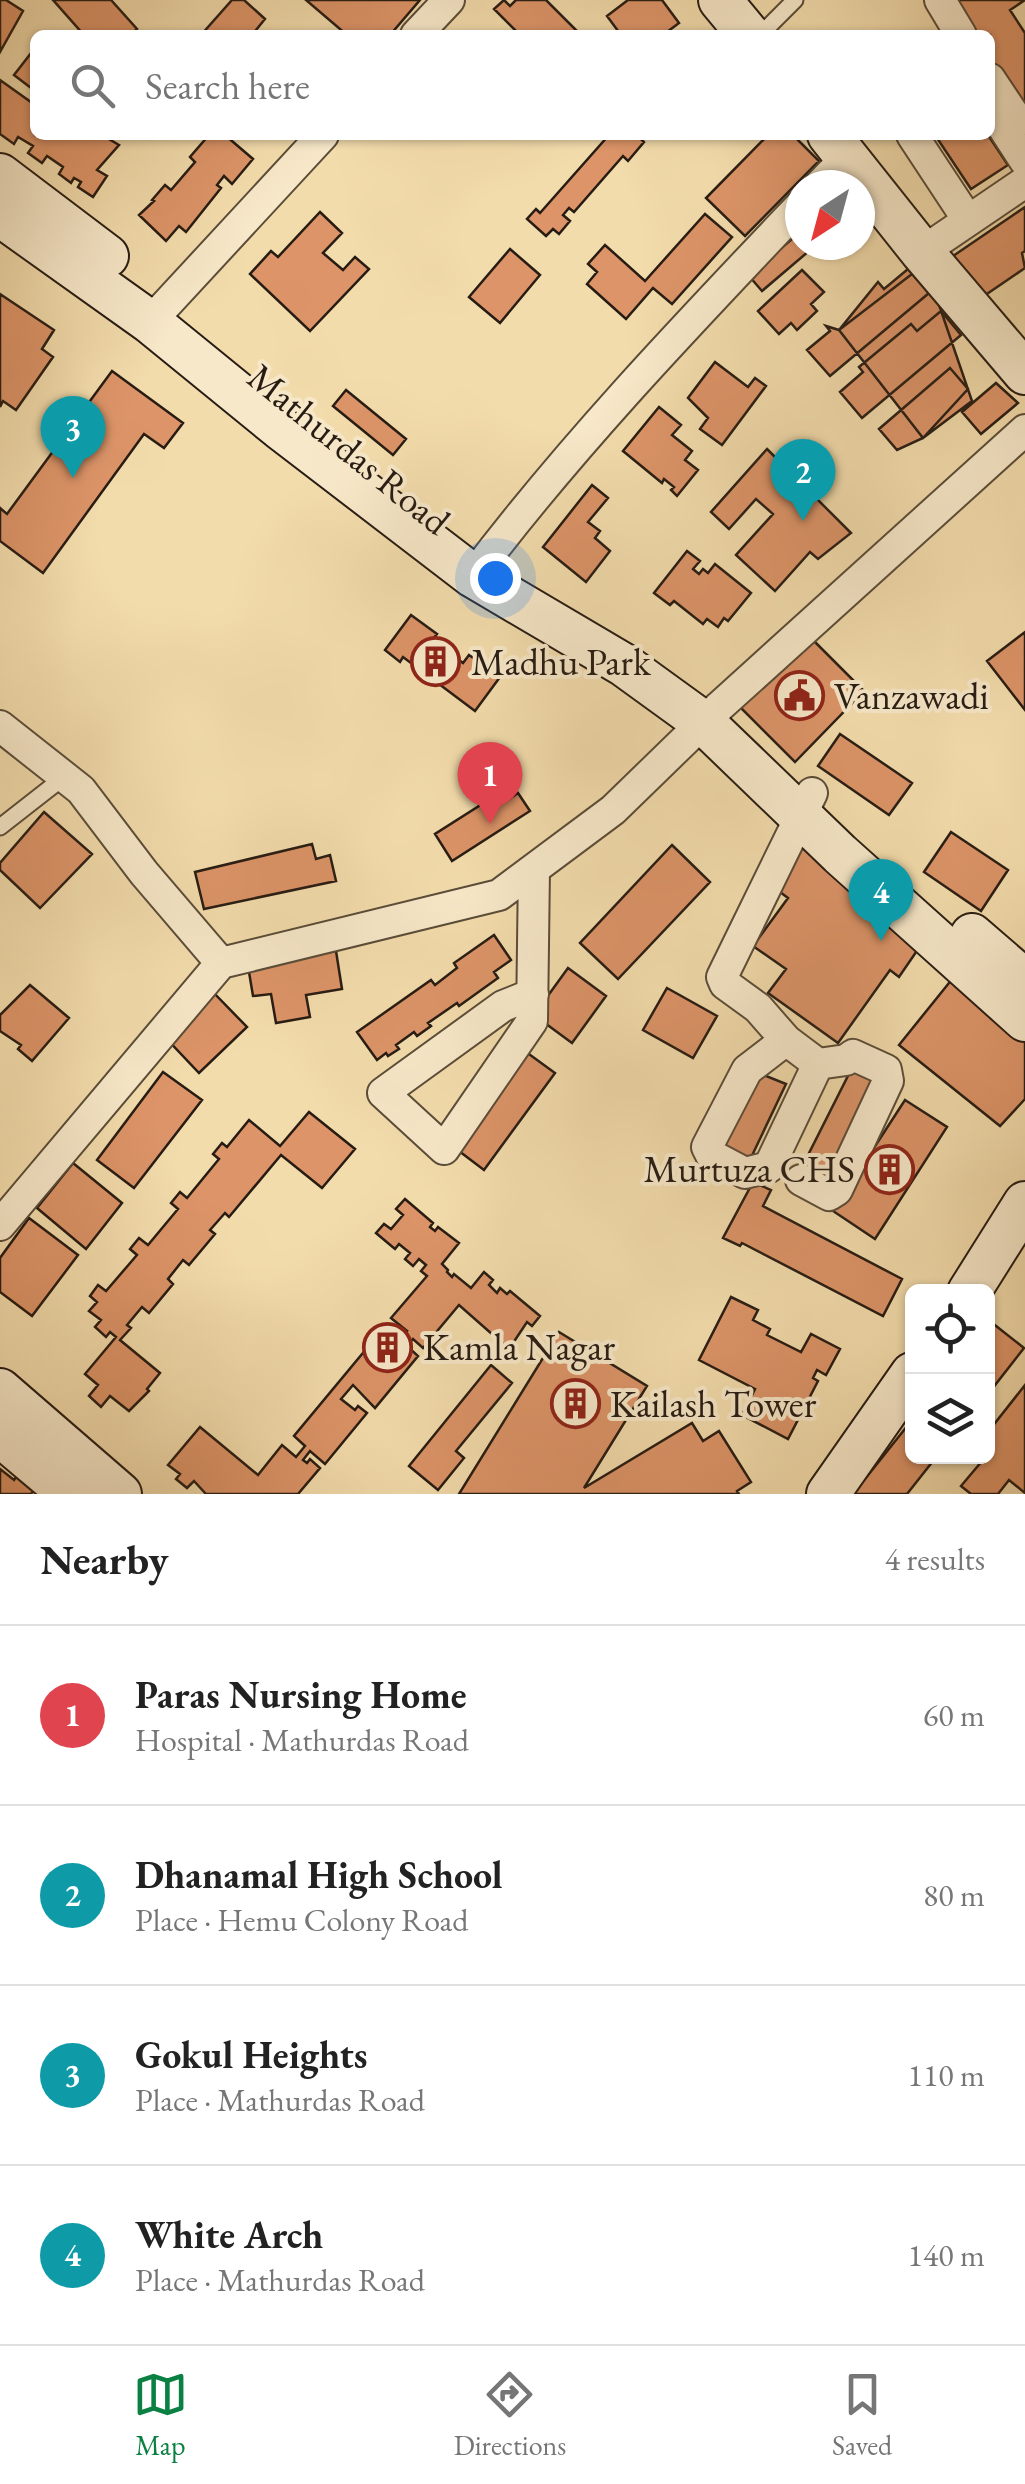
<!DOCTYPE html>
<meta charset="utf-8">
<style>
body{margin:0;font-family:"EB Garamond",serif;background:#f2f2f2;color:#222}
.controls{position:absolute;right:30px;bottom:30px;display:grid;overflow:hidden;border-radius:15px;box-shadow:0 2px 8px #0004}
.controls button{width:90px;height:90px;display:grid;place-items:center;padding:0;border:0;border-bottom:2px solid #e0e0e0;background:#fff;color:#222;font:50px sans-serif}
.compass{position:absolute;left:785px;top:170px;width:90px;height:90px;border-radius:50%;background:#fff;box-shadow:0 2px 8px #0004;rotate:216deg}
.you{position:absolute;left:495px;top:578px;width:35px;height:35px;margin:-25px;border:8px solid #fff;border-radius:50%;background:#1a73e8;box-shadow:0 0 0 15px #1a73e833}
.badge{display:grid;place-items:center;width:65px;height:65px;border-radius:50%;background:#0b8043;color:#fff;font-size:32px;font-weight:700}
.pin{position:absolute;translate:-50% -82px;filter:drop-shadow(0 2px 5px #0008)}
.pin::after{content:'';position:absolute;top:52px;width:35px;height:30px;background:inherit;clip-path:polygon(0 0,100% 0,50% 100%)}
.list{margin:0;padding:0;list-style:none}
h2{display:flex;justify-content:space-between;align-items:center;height:130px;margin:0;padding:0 40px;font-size:42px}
h2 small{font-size:32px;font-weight:400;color:#767676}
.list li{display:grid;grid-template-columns:65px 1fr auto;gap:30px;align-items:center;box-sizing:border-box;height:180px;padding:0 40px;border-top:2px solid #e0e0e0}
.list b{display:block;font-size:38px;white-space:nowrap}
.list p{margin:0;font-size:32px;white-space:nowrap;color:#767676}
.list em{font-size:32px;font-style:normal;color:#767676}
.icon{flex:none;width:55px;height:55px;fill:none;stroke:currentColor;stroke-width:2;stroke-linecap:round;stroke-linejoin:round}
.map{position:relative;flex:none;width:1025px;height:1494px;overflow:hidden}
.search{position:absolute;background:#fff;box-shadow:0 2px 8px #0004;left:30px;right:30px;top:30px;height:110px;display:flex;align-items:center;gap:25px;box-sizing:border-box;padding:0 35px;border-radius:15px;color:#767676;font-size:38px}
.sheet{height:850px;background:#fff}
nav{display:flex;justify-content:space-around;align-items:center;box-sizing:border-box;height:140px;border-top:2px solid #e0e0e0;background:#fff;font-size:28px;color:#767676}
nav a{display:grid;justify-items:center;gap:5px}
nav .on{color:#0b8043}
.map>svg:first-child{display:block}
.building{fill:#dc9468;stroke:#271c13;stroke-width:2.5}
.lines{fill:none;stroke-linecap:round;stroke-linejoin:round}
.lane-casing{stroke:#5a4c39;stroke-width:19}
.street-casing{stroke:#5a4c39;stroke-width:34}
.secondary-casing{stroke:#271c13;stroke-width:46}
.lane{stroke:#f7e8c9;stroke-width:15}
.street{stroke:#f7e8c9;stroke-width:30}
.secondary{stroke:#f7e8c9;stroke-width:42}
.labels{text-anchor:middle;stroke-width:8;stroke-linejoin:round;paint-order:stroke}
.street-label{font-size:38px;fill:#271c13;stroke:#f7e8c9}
.poi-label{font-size:38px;fill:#271c13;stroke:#f7e8c9;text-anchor:start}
</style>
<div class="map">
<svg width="1025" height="1494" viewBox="0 0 1025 1494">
<rect width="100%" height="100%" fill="#f3dcac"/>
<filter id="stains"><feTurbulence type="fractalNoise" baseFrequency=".002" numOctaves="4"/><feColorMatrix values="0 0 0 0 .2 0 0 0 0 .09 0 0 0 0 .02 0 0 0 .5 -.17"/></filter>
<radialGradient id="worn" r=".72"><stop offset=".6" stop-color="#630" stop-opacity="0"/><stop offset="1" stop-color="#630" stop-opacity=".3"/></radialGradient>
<!-- building -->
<path class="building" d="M0,0H6L23,11L0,52Z
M53,0H111L137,29L131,35H97L94,32L84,35Z
M232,0H244L265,19L252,35H201Z
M306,0H420L390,35H347Z
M504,0L510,6L516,0H546L581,35H520L494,9Z
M628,0H662L679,23L663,35H621L607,16Z
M950,0H1025L1010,10L1025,33V124L990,71V35H967Z
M35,48V91L14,75Z
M0,80L35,105V135H78L83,138L86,135H102L119,145L97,170L107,176L93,197L78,187L81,182L74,178L71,183L59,174L63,167L47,156L42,163L28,153L33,146L18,137L14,144L0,134Z
M209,135H225L253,159L232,184L224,176L217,185L221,188L186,232L179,226L166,241L139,215L154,201L152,200L165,185L171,190L195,162L190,157Z
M609,135H637L644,142L628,161L623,156L574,212L569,208L563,215L570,221L559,234L553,229L546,236L527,219L536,209L540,213Z
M768,135H793L819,161L745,236L706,198Z
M935,135H988L1008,165L971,189Z
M1025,207V251L1022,253L1025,268L981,298L953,256Z
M320,212L342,233L323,253L343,270L355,257L369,269L310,331L250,274L271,251L278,257Z
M705,214L732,237L672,304L653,288L626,319L587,284L597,272L588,264L605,245L645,281Z
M800,232V245H816L762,291L749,276Z
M510,249L540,275L500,323L469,297Z
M925,264L972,401L923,438L839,330Z
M908,269L929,293L830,376L807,350L830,331L826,326L839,330L878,282L884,289Z
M802,270L824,292L811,304L817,311L797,330L791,323L779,334L758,311Z
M0,294L54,330L42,349L53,357L16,410L3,401L0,407Z
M941,311L961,335L862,418L840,392L863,372L859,367L911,324L917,331Z
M715,362L748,387L755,378L766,386L722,445L700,429L708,418L688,398Z
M950,368L968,389L923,438L897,450L879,429Z
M112,371L183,423L164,448L144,434L43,573L0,541V508L7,514Z
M996,383L1018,403L981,434L962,412Z
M346,390L406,439L393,455L333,406Z
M659,407L681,425L672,435L692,451L685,460L698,470L677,496L671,490L674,487L664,479L662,483L623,451Z
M767,449L851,533L818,559L810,552L775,591L736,555L773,514L756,499L729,529L711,512Z
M592,485L608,498L588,522L600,531L595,538L610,551L586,582L543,547Z
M687,551L700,561L693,569L699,574L703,569L708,573L715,564L751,593L728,621L724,618L718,627L707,619L703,624L674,601L670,605L654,593Z
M411,615L437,634L432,640L463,663L469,655L500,677L475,711L403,657L400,662L385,650Z
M1025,632V710L987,661Z
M806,633L864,691L795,762L734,701Z
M840,734L912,783L889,815L818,766Z
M501,792L506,801L518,793L530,811L452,861L435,834Z
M44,812L92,854L40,908L0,870V863Z
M951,832L1008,870L981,911L924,872Z
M798,841L865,897L859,906L888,926L894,917L925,939L899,977L890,970L838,1043L768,993L786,969L753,946L788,898L768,883Z
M312,844L316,859L330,855L336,881L204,909L195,872Z
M672,845L710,882L618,979L580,943Z
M494,935L511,960L494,972L498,978L459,1006L457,1003L428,1023L431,1026L417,1036L414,1032L396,1045L399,1049L388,1056L386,1053L377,1060L357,1032L431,980L435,985L457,968L454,963Z
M336,951L342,989L306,995L310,1017L276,1023L271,994L253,996L248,966Z
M568,968L606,996L572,1043L534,1015Z
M957,973L1025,1040V1099L1000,1126L899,1045Z
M30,985L69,1018L32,1061L18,1049L21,1045L0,1031V1015Z
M667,988L717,1016L693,1058L643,1030Z
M211,990L247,1027L199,1073L164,1036Z
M522,1049L555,1073L484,1170L451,1145Z
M855,1062L886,1078L832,1190L798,1175Z
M163,1072L202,1100L134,1188L97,1160Z
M756,1072L786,1084L748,1164L715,1150Z
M905,1100L947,1127L875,1239L833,1211Z
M309,1112L355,1149L322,1188L281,1155L229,1217L225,1213L210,1230L215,1234L189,1265L183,1260L168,1279L173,1284L149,1313L142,1307L127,1325L131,1328L120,1340L160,1373L147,1389L149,1391L129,1411L110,1396L101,1407L89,1396L98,1385L85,1374L116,1337L110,1332L106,1337L95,1327L101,1320L89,1311L97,1302L90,1296L98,1285L106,1291L137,1255L130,1249L139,1238L148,1245L178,1209L171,1203L180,1192L187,1198L219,1159L213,1154L222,1143L227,1147L249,1120L280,1146Z
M73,1163L122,1203L86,1249L37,1208Z
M753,1182L771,1190L763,1206L902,1279L883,1316L742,1243L740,1246L723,1238Z
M405,1199L433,1223L430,1227L435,1231L438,1227L459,1243L442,1264L448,1270L447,1272L452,1277L454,1274L471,1288L484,1272L493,1280L489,1285L497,1293L500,1288L507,1294L510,1291L540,1316L532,1326L527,1322L509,1349L459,1305L423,1348L413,1339L407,1346L418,1356L375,1408L353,1385L341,1399L355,1410L358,1406L367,1413L325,1464L310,1451L303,1460L307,1463L310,1459L320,1468L298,1494H206L194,1481L187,1488L176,1479L180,1474L168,1465L200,1427L258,1475L282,1445L296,1457L305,1446L294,1436L382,1330L397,1342L407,1331L391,1318L427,1276L421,1271L426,1265L419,1259L413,1266L405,1259L410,1253L399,1244L395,1249L376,1233L384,1224L391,1229L403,1215L396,1209Z
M29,1218L78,1255L32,1316L0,1292V1258Z
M731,1297L758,1310L753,1320L770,1329L767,1335L801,1352L811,1334L840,1349L826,1375L817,1370L813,1378L818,1381L788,1439L742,1415L755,1389L699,1360Z
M991,1322L1024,1348L988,1394V1326Z
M559,1332L647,1386L584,1488L692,1423L703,1441L719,1431L751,1482L737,1491L739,1494H459Z
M491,1365L512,1383L456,1451L464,1458L438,1490L409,1466Z
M1025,1385V1493L1009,1480L998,1494H971L961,1486L982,1461L977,1456H988V1432Z
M912,1420V1456H937L907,1494H853Z
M0,1469L14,1480L16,1477L33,1491L31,1494H0Z"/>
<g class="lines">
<defs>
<path id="lane" d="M760,35L795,0
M0,827L64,777"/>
<path id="street" d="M940,0L961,35
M416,35L449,0
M990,79L1018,121
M990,107L1025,161
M912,135L968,220
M820,185L847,157
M922,252L1025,182
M150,322L323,135
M473,576C572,445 687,325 800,206
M0,726L81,790L144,873L221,963
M221,963L499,895L613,810L720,706L1025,430
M533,994L503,1006L383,1093L444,1149L532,1021L534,869
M786,1040L747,1070L707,1147L711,1155L745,1173L769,1167L818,1064L786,1040L758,1008L725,984L722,977L812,793
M801,1180L829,1195L837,1190L888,1081L886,1070L853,1055L846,1060L818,1064
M0,1225L221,963"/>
<path id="secondary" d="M720,0L749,35
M829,135L922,252L1025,373
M0,175L107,256
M0,215L150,322L280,428L473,576L624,665L704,723L840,854L1025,1020
M972,935L1025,981
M969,1292L1025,1203
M0,1390L120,1494
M0,1435L70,1494
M828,1494L912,1374"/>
</defs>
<!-- lane casing -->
<use href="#lane" class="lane-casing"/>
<!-- street casing -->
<use href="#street" class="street-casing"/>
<!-- secondary casing -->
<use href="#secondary" class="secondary-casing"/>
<!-- lane -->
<use href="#lane" class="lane"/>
<!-- street -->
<use href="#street" class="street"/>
<!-- secondary -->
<use href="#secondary" class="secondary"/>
</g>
<!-- icons -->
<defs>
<symbol id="building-ring" viewBox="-11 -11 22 22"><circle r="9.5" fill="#f7e8c9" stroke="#8f2418" stroke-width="1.5"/><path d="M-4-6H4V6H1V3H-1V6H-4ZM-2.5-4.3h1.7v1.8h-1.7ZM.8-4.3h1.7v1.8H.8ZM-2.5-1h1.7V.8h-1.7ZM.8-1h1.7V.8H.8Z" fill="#8f2418"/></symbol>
<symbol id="civic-ring" viewBox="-11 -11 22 22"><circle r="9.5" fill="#f7e8c9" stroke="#8f2418" stroke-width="1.5"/><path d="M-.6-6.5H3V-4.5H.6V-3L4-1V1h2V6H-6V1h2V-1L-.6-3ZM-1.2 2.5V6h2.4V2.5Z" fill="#8f2418"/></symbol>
</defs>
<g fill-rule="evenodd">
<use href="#building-ring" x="408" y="634" width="55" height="55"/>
<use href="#civic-ring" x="772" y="668" width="55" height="55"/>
<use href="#building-ring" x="862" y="1142" width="55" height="55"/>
<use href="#building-ring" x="360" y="1320" width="55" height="55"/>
<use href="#building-ring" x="548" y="1376" width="55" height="55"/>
</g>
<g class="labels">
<!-- street labels -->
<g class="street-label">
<text transform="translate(349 449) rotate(39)" y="13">Mathurdas Road</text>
</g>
<!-- poi labels -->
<g class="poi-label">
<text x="471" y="675">Madhu Park</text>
<text x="834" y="709">Vanzawadi</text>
<text x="855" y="1182" text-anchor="end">Murtuza CHS</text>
<text x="423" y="1360">Kamla Nagar</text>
<text x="610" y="1417">Kailash Tower</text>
</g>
</g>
<rect width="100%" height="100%" filter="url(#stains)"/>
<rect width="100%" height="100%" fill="url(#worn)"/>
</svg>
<div class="controls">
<button><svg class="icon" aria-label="locate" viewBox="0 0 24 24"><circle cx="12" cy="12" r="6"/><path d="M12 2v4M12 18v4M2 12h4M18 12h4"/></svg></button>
<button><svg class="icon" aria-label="layers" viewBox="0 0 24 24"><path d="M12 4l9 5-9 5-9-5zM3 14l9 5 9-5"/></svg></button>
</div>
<svg class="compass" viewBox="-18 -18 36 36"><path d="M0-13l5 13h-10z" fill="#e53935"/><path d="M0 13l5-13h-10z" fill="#767676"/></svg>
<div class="you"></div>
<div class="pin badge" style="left:490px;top:824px;background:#e0444e">1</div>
<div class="pin badge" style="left:803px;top:521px;background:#0f9aa8">2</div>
<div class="pin badge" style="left:73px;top:478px;background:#0f9aa8">3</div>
<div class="pin badge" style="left:881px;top:941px;background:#0f9aa8">4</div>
<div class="search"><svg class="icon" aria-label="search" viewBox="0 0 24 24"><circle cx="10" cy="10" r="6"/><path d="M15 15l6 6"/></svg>Search here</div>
</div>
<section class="sheet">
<h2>Nearby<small>4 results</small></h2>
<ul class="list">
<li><span class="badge" style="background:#e0444e">1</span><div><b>Paras Nursing Home</b><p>Hospital · Mathurdas Road</p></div><em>60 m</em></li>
<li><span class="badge" style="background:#0f9aa8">2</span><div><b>Dhanamal High School</b><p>Place · Hemu Colony Road</p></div><em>80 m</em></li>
<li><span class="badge" style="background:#0f9aa8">3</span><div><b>Gokul Heights</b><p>Place · Mathurdas Road</p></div><em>110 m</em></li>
<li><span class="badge" style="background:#0f9aa8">4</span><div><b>White Arch</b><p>Place · Mathurdas Road</p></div><em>140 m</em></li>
</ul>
</section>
<nav>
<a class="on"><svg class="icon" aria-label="map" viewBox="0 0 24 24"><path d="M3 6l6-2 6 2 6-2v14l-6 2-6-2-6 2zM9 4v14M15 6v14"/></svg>Map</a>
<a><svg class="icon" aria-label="directions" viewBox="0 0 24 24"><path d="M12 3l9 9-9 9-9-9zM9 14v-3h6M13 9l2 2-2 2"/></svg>Directions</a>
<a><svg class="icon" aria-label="saved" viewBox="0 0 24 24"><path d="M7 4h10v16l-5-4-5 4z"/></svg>Saved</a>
</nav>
